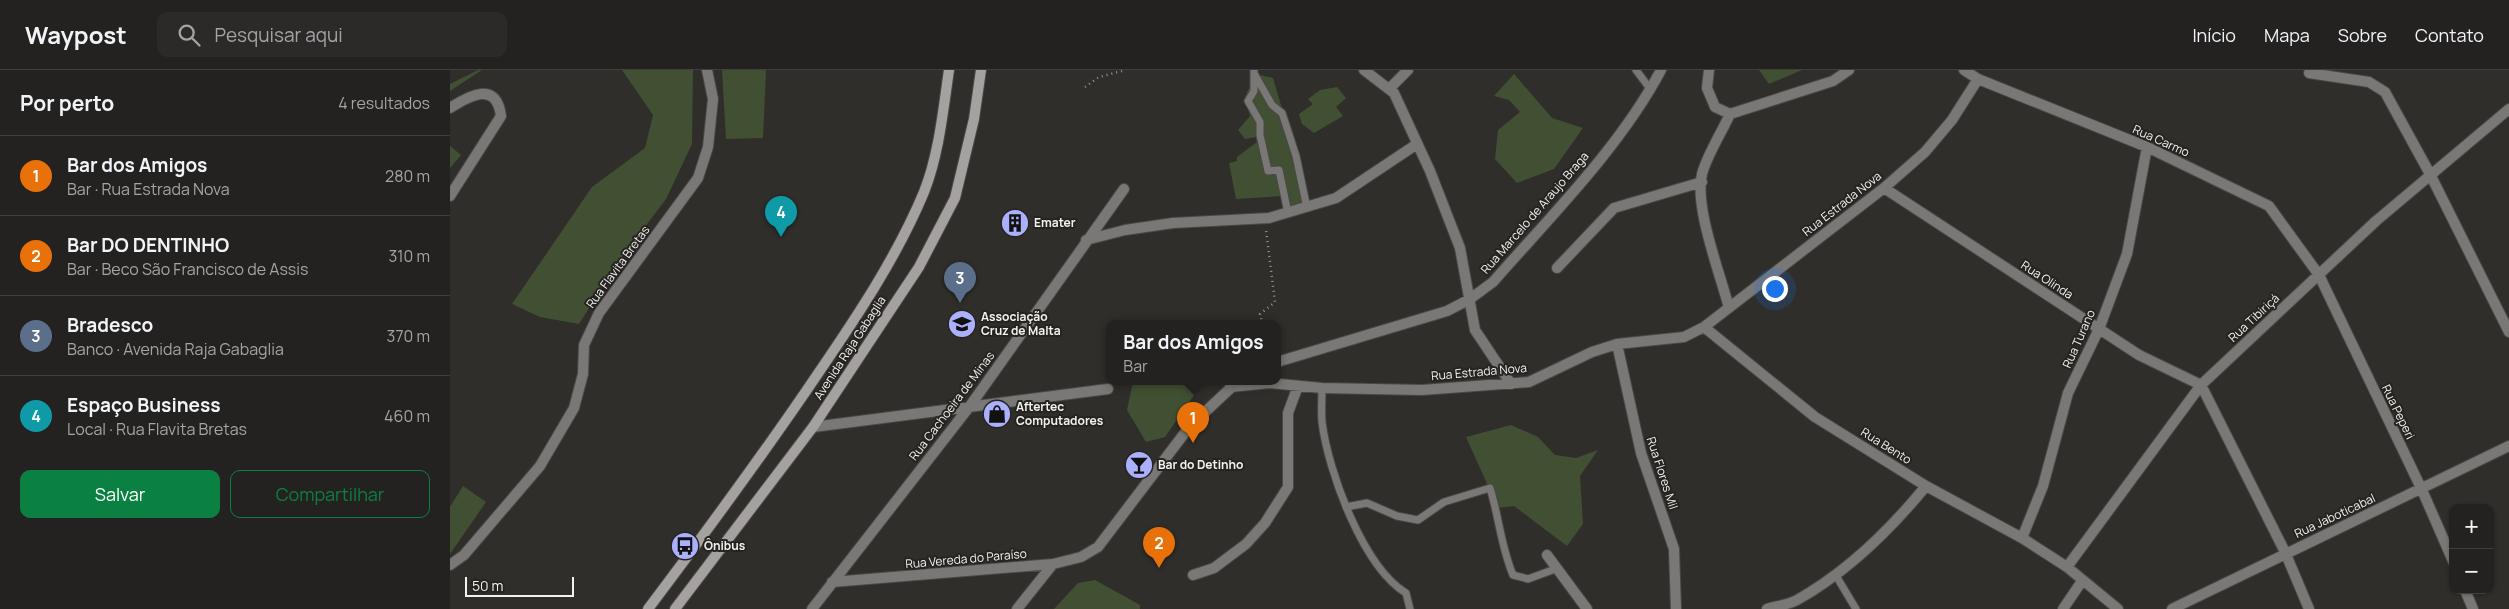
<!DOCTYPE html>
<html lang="pt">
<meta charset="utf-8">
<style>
body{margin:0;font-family:Manrope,sans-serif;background:#2c2a29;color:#f1f3f6}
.controls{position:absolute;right:15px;bottom:15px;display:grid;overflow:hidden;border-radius:10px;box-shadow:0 1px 4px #0004}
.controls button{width:45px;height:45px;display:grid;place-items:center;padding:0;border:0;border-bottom:1px solid #413f3e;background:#242220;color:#f1f3f6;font:25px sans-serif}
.scale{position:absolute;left:15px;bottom:12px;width:109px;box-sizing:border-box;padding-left:5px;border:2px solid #f4f2f0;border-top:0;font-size:14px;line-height:18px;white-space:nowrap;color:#f4f2f0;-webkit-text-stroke:4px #262420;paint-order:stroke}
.you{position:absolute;left:1324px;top:218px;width:18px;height:18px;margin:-12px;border:4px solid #fff;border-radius:50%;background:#1a73e8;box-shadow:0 0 0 8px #1a73e833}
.badge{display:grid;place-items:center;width:32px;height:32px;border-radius:50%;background:#0b8043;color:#fff;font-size:16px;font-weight:700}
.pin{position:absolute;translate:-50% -41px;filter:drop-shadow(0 1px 2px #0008)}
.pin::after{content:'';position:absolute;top:26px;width:18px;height:15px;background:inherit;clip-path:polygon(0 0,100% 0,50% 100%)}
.popup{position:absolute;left:656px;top:250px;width:175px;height:65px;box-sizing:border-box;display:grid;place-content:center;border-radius:10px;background:#242220;filter:drop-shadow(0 1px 4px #0005);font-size:16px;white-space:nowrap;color:#a3a4a5}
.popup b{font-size:19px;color:#f1f3f6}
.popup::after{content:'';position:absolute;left:50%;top:100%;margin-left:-10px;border:10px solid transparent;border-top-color:#242220}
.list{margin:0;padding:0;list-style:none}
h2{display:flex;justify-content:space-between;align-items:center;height:65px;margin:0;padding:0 20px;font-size:21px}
h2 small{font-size:16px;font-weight:400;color:#a3a4a5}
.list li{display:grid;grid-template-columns:32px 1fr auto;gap:15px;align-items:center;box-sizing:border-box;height:80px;padding:0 20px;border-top:1px solid #413f3e}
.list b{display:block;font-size:19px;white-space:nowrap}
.list p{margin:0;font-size:16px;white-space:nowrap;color:#a3a4a5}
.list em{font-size:16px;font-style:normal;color:#a3a4a5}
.actions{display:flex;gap:10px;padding:15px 20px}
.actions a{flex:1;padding:11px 0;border:1px solid #0b8043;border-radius:10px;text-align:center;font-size:18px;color:#0b8043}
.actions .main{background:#0b8043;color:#fff}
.icon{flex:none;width:28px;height:28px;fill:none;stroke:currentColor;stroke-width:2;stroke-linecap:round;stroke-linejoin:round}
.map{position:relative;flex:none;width:2059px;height:539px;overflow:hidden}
header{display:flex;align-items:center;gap:30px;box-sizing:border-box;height:70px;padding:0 25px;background:#242220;border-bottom:1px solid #413f3e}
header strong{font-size:24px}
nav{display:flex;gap:28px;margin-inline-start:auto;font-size:18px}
.search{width:350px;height:45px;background:#2c2a29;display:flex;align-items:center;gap:12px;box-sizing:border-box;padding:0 18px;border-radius:10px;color:#a3a4a5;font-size:19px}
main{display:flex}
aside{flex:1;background:#242220}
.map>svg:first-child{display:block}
.green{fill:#415032}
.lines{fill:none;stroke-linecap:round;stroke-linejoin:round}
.service-casing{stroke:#4b4946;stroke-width:9}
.minor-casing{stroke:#4b4946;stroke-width:12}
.secondary-casing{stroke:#4b4946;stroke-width:12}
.path{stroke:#94928f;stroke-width:2.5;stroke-dasharray:1 4;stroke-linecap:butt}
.service{stroke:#7a7877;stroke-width:7}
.minor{stroke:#7a7877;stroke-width:10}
.secondary{stroke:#a5a1a1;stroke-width:10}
.labels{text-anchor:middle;stroke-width:4;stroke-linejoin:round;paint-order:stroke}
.street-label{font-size:12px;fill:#f4f2f0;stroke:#262420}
.poi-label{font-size:12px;font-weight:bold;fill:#f4f2f0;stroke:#262420;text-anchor:start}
</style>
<header>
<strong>Waypost</strong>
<div class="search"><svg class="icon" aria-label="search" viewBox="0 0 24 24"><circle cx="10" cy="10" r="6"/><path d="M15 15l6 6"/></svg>Pesquisar aqui</div>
<nav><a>Início</a><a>Mapa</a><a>Sobre</a><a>Contato</a></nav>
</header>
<main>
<aside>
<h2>Por perto<small>4 resultados</small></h2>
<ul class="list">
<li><span class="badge" style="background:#e8710a">1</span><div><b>Bar dos Amigos</b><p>Bar · Rua Estrada Nova</p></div><em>280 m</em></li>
<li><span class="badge" style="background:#e8710a">2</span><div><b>Bar DO DENTINHO</b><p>Bar · Beco São Francisco de Assis</p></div><em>310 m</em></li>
<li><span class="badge" style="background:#5c6f8a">3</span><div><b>Bradesco</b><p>Banco · Avenida Raja Gabaglia</p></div><em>370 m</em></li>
<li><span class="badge" style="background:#0f9aa8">4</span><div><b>Espaço Business</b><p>Local · Rua Flavita Bretas</p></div><em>460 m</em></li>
</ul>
<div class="actions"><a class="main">Salvar</a><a>Compartilhar</a></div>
</aside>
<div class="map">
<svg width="2059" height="539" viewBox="0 0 2059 539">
<rect width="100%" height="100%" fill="#302e2a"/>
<!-- green -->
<path class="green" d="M28,0H32L0,21V14Z
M172,0H243L242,74L216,129L169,191L129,254L90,247L62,234L142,117L195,78L203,45Z
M272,0H316L313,68L276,69Z
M1309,0H1352L1319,14Z
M805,4L823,8L860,134L832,141V126L786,129L779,93L787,91V87L807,72L806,67L795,69L788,60L800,46L795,27Z
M1064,4L1102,48L1133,58L1104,99L1067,113L1045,89L1048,60L1070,42L1059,30L1044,26Z
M887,17L896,28L886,37L893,46L864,63L852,54L849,44L863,34L858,29L870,20Z
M0,76L11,85L0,98Z
M683,312H753L715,367L696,372L677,340Z
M1061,355L1088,367L1105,385L1126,388L1148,380L1130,406L1133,454L1117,476L1064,436L1048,438L1016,367Z
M13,416L36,432L0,484V437Z
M645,510L690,535V539H604L628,513Z"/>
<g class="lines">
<defs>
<path id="service" d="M804,0V21L798,31L810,52V65L818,101L829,100L838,143
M1186,0L1201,20
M805,5L822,35L832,43L835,52L846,86L857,138
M872,318C872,329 871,341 872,352C878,401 913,497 956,523L960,539
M896,437L917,433L947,446L968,450L994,432L1040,418C1049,447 1051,477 1063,505L1078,509L1108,498
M1385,504L1406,539"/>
<path id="minor" d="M914,0L944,23L980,101L1010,178L1025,260L1061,314
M1259,0L1257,18L1265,37L1280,44
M1514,0L1528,9L1697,77L1819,136L1869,205L1972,420L2003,491
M1859,3L1919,12L1935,22L1980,104L2059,262
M940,18L958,0
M0,38C19,26 46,10 51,46L0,126
M1280,44L1383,11L1399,0
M1434,118L1689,285L1751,315L1835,482L1859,539
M636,170L675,160L723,153L819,148L886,128L967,74
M1107,198L1164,138L1252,112
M1279,238C1270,203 1244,137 1252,104C1257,85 1272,62 1280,44
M1254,257L1365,347L1476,416L1572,468L1617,497L1668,539
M1167,274L1191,383L1224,479L1226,539
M827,292L997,241L1020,229L1043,212C1100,147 1171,76 1211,0
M780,317L819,313L872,318L972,320L1079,312L1142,282L1167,274L1234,267L1254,257L1434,118L1475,82L1502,50L1528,9
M363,357L658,319
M1572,468L1593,416L1618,323L1649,259L1677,184L1697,77
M1097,485L1137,539
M0,495L14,485L90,396L124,338L133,304L134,275L149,243L248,108L258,77L263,29L257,0
M1617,497L1751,315L1926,151L2059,39
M743,505L764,498L796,474L815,453L838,417V343L848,316
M382,512L603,494L631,487L648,477L740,356L785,314
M2015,520L2023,539
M362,539L520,336L674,119
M567,539L603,494
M1317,539C1326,536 1338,535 1347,530C1397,502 1440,460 1476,416
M1613,539L1632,511
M1722,539L2059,376"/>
<path id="secondary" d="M198,539C256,462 313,385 367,305C406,248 447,187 474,122C489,84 493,41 499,0
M225,539L363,357L469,197L505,128L524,49L531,0"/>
</defs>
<!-- service casing -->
<use href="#service" class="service-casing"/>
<!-- minor casing -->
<use href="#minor" class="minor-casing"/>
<!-- secondary casing -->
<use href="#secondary" class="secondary-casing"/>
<!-- path -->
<path class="path" d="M635,17L649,7L676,0
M813,254L810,244L825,232L816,160"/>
<!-- service -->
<use href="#service" class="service"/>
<!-- minor -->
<use href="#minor" class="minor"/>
<!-- secondary -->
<use href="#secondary" class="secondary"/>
</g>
<!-- icons -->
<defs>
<symbol id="building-disc" viewBox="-11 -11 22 22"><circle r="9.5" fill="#aab0fb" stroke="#262420"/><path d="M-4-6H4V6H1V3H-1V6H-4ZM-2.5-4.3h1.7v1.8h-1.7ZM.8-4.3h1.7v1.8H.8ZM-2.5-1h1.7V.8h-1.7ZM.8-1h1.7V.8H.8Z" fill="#111"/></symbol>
<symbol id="university-disc" viewBox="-11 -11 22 22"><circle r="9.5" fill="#aab0fb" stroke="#262420"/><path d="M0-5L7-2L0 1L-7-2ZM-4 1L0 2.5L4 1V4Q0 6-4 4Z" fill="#111"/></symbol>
<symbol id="shop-disc" viewBox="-11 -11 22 22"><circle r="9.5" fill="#aab0fb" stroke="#262420"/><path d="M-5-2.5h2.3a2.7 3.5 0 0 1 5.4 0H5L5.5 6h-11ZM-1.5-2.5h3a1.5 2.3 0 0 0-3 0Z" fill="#111"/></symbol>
<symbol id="bar-disc" viewBox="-11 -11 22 22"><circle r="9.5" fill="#aab0fb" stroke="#262420"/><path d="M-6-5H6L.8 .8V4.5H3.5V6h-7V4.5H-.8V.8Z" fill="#111"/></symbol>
<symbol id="bus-disc" viewBox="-11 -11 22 22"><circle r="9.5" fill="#aab0fb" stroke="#262420"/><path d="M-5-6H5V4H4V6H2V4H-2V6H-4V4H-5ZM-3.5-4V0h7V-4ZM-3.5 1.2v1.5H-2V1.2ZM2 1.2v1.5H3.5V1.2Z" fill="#111"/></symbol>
</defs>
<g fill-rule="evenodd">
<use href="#building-disc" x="549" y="137" width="32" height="32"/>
<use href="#university-disc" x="496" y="238" width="32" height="32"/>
<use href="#shop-disc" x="531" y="328" width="32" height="32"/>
<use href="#bar-disc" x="673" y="379" width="32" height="32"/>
<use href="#bus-disc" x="219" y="460" width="32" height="32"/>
</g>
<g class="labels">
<!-- street labels -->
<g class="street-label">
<text transform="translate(1711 71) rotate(24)" y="4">Rua Carmo</text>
<text transform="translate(1392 134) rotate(-38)" y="4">Rua Estrada Nova</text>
<text transform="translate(1085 143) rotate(-49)" y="4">Rua Marcelo de Araujo Braga</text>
<text transform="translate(168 197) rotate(-54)" y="4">Rua Flavita Bretas</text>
<text transform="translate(1597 210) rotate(33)" y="4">Rua Olinda</text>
<text transform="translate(1804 248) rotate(-43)" y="4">Rua Tibiriçá</text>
<text transform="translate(1629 269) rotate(-66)" y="4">Rua Turano</text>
<text transform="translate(400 278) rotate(-57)" y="4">Avenida Raja Gabaglia</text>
<text transform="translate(1029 302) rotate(-5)" y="4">Rua Estrada Nova</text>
<text transform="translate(502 336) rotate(-53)" y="4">Rua Cachoeira de Minas</text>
<text transform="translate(1948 342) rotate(64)" y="4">Rua Peperi</text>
<text transform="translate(1436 376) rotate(32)" y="4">Rua Bento</text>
<text transform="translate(1212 403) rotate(72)" y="4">Rua Flores Mil</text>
<text transform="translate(1885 446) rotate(-25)" y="4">Rua Jaboticabal</text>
<text transform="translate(516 489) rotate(-5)" y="4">Rua Vereda do Paraíso</text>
</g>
<!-- poi labels -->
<g class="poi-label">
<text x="584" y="157">Emater</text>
<text x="531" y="251">Associação<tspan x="531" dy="14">Cruz de Malta</tspan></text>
<text x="566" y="341">Aftertec<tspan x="566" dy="14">Computadores</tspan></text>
<text x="708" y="399">Bar do Detinho</text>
<text x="254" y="480">Ônibus</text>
</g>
</g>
</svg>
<div class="controls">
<button>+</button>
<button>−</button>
</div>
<div class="scale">50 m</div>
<div class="you"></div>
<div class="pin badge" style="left:743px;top:373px;background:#e8710a">1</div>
<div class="popup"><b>Bar dos Amigos</b>Bar</div>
<div class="pin badge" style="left:709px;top:498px;background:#e8710a">2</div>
<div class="pin badge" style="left:510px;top:233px;background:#5c6f8a">3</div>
<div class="pin badge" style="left:331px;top:167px;background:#0f9aa8">4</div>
</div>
</main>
